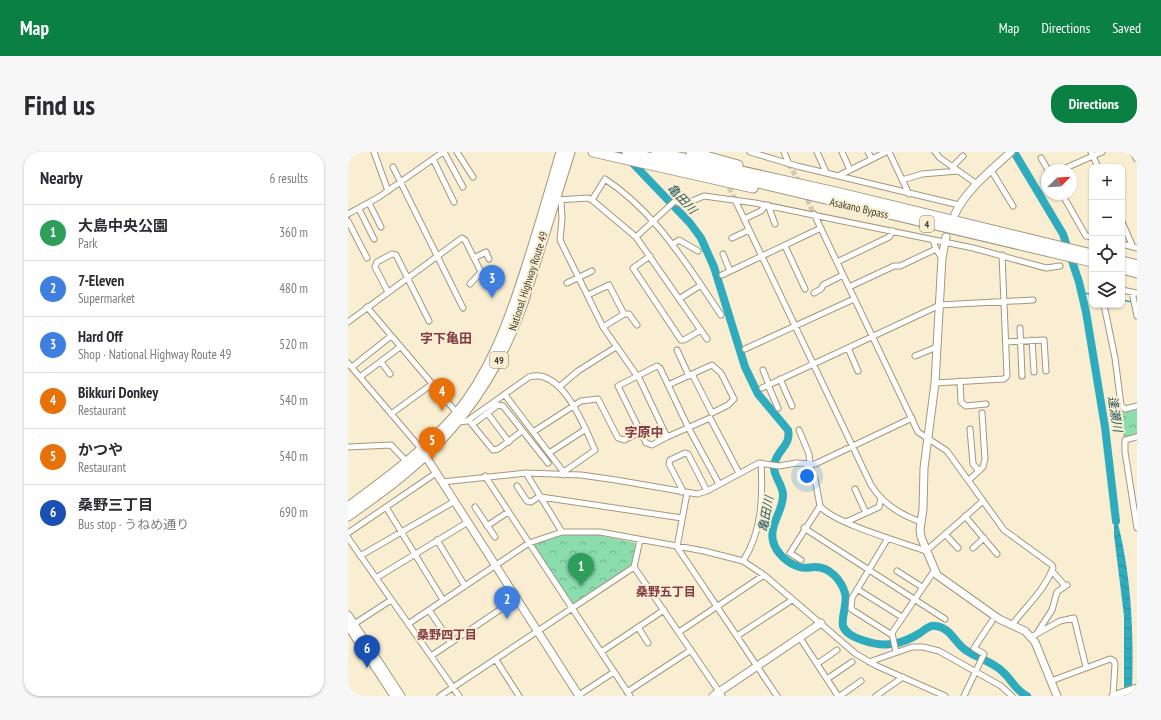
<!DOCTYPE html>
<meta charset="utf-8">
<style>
body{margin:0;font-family:"PT Sans Narrow","Noto Sans JP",sans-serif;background:#f7f7f7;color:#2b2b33}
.controls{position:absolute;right:12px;top:12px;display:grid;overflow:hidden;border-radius:8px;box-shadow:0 1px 3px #0004}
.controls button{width:36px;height:36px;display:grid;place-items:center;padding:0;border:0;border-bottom:1px solid #e1e1e2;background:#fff;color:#2b2b33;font:20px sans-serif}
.compass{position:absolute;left:693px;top:12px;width:36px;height:36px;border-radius:50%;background:#fff;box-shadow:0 1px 3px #0004;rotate:66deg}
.you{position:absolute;left:459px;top:324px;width:14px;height:14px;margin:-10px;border:3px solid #fff;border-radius:50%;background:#1a73e8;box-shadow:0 0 0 6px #1a73e833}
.badge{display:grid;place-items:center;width:26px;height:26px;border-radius:50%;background:#0b8043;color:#fff;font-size:13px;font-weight:700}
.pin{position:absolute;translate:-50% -33px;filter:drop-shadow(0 1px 2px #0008)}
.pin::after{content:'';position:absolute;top:21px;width:14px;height:12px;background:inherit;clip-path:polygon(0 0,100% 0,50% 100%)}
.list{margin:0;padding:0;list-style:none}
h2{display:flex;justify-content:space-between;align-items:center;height:52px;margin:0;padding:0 16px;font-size:17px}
h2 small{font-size:13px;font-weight:400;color:#7c7c81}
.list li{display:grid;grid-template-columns:26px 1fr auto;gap:12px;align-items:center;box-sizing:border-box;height:56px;padding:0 16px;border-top:1px solid #e1e1e2}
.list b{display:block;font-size:15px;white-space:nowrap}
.list p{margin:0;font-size:13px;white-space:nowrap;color:#7c7c81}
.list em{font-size:13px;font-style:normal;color:#7c7c81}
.icon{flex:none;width:22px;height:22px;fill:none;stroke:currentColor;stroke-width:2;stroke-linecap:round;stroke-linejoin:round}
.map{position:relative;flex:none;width:789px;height:544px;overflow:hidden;border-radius:16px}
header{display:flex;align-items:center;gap:24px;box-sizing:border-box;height:56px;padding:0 20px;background:#0b8043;color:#fff}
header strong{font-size:19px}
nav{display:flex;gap:22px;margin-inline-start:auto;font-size:14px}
.intro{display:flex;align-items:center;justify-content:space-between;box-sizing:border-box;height:96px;padding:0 24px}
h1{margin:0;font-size:28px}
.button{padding:10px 18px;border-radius:16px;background:#0b8043;color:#fff;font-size:14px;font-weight:700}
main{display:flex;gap:24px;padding:0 24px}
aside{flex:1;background:#fff;border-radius:16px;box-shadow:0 1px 3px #0004}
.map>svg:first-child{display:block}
.park{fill:url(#park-crowns)}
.water{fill:url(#water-waves)}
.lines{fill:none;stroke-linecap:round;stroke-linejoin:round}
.stream{stroke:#2eacbe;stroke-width:1.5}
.river{stroke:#2eacbe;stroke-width:8}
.minor-tunnel{stroke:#d4cab1;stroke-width:5;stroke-dasharray:5 2.5;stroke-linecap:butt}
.minor-casing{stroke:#a2987d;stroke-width:7}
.tertiary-casing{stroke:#a2987d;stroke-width:9}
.trunk-casing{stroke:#a2987d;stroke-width:11}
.minor{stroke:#fff;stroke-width:5}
.tertiary{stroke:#fff;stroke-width:7}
.trunk{stroke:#fff;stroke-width:9}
.labels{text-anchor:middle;stroke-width:4;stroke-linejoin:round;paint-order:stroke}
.shield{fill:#f9eed1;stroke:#787160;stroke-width:1}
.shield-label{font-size:10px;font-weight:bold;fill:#403c30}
.street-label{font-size:11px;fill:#403c30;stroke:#f9eed1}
.water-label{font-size:12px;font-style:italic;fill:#25575f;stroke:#f9eed1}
.neighbourhood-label{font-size:12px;font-weight:bold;fill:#833b47;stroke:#f9eed1}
.quarter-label{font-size:13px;font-weight:bold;fill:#833b47;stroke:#f9eed1}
</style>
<header>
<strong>Map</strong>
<nav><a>Map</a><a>Directions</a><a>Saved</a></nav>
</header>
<div class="intro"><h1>Find us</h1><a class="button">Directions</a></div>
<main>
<aside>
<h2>Nearby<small>6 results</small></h2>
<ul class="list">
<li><span class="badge" style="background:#2e9e5b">1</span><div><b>大島中央公園</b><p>Park</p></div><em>360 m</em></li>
<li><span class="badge" style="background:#3f7fe0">2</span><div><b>7-Eleven</b><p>Supermarket</p></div><em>480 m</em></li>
<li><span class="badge" style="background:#3f7fe0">3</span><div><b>Hard Off</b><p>Shop · National Highway Route 49</p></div><em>520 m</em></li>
<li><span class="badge" style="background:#e8710a">4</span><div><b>Bikkuri Donkey</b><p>Restaurant</p></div><em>540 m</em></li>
<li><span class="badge" style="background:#e8710a">5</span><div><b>かつや</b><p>Restaurant</p></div><em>540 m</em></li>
<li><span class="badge" style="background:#1a4fb4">6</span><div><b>桑野三丁目</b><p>Bus stop · うねめ通り</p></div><em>690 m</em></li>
</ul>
</aside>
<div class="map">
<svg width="789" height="544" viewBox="0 0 789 544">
<defs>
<pattern id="park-crowns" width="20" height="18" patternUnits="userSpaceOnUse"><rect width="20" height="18" fill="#8bddae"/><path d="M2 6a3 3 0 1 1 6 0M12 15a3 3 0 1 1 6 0" fill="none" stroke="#73b48e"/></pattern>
<pattern id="water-waves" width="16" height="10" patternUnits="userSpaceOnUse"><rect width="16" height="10" fill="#2eacbe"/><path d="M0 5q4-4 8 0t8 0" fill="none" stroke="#298d9b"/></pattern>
</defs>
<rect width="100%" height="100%" fill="#f9eed1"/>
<!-- park -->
<path class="park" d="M789,255V284L776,287L771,259Z
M214,382H245L289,391L283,414L225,453L184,392Z"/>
<!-- water -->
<path class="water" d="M766,357C784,419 786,480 784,544H776V464L766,383Z"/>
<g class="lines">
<!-- stream -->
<path class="stream" d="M733,141L744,142
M774,148L789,151"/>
<!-- river -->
<path class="river" d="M274,0L342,71L353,86L366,115L397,215L410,242L440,278C443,291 433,296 428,307C421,320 434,330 435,342C436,358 421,372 425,389C428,401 440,412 452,415C457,417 462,415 467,415C482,415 493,428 497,441C500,452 493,463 495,474C498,482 506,485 514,488C536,496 553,493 572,481C578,477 581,473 588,474C602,476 606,489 616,497C628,506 644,509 655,520C664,528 667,538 679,544
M666,0L715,82L731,130L738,160L757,275L768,369"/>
<!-- minor-tunnel -->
<path class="minor-tunnel" d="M441,12L452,32
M378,29L387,48
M456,41L466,62"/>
<defs>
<path id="minor" d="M26,0L40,39
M96,0L115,35
M109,0L125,25
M402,0L449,14L611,53
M436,0L441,12
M469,0L478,20
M494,0L502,18
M520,0L524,7
M541,0L561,42
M587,0L592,6L629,32
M743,0L750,15
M693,6L700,18
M85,7L106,50
M45,15L115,156
M604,15L615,4
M643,18L665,54
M713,18L754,0
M492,23L538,0
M554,28L574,22L610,19
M714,42L738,84L744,85
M209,48L240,46L244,48L288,85L359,187
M213,48L214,67L212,88L255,175L292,228L319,285L362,266L391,321
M244,48L257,27C298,54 326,93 353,133L331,147
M387,48L523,333C534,351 553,363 573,370
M21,51L33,75
M420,53L427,72
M11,57L26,87
M0,62L31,45L95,0
M466,62L570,280L599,299L656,378L704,413L705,416C696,439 678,454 664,473
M396,67L413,59L418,53
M0,69L19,106
M774,70L785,95
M288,85L327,49L335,53L356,44L407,51L625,96L698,116L712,114
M384,86L401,78
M585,88L588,97L594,106
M325,92L331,88L350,99
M774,92L789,96
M437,94L457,137
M375,102L382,119
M302,104L285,116L333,188H336L353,178
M126,106L138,100L141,107
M489,110L541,85L545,79
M374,123L473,76
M219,131L244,119
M353,133L373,163
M501,135L546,114H552L588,97
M774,138L789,141
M40,140L27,115L29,110L44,102L48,103L81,169
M784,140L789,164
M466,141L473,137L475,133L495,123
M240,143L261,133L276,162L255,175
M756,153L767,206L773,253L777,257L789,254
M19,155L109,261
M276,162H281L289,173
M0,170L114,86L117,88L133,120L122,132
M672,176L674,224
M684,188L686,220
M658,190L696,188L698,219
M500,196L510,219
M397,197L506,147
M329,198L341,224
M567,204L589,195
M33,210L42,222
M0,211L74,298
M4,215L43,184
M415,218L421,233
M12,225L52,195
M432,227L444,254
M612,229L613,250L618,254L638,252
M587,231L656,227L659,224L654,103
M320,233L364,213L373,221L386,247L380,253L364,261L344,222
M420,233L430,256
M211,235L230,219L268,195
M414,236L592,153L685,148
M157,243L214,318L217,319
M43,262L84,232
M140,262L161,290
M111,270L119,269L181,225C214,215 236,274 247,298L217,319L216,323
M123,271L145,298L150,297L174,279
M125,272L150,253L155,254L200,311
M622,277L625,312L631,319
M451,278L461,302L462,315L467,327L472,354C485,371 556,391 578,399L635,349
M185,280L233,249L250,247L270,286L276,288L292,280
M319,285L304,293L298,291L270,234L309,214L312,216L340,275L371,332
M789,285L777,288V300L789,376
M0,295L43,293L59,310
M201,301L238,277
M178,321L214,380
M137,324L282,544
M621,328L635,315L637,307L634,261
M94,330L178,321L233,323L268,328L349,342L359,339L411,311L431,314L448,311L467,312L564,266
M169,334L179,349L183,350L192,344
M507,337L518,361
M333,340L334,337L321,312L322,308L337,301L340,302L359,339
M339,341L329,395L429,544
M193,345L334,366
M38,355L95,448
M127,355L147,385
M617,364L649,402
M498,370L531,355L533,346
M139,374L160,360
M456,376L597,467
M0,381L88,321
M597,382L610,396
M0,386L111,544
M540,386L504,446L503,457L544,483
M89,388L117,434
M625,396L636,386
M12,404L107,349
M453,408L442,401L472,354
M395,409C414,380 415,345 413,311
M286,415L374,544
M549,419L574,435
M704,419L717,434
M28,426L120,370
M509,437L554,465
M81,458L103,491
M60,472L181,391L214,380H252L356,399L395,409L416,423L508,502L529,514L597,544
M3,474L43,448
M290,475L300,491
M331,480L416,423
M689,481L704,458L709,440L719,433
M389,484L444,448
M683,485L712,469L726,466L738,515
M452,486L490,544
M253,500L316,458
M548,500L544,481L586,419
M83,504L168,447
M148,508L171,544
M521,510L564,495H575L591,499L653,534L664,544
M469,512L489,498
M479,527L504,510
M703,529L762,507L766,509L767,512L765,544
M279,540L343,498
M231,543L266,520
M92,544L286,415L292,388
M492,544L513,529
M528,544L555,525
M616,544L636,502L626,496L644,469"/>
<path id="tertiary" d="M786,0L789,6
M607,62C618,38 643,18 663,0
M598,85L594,106L587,231L576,316L575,357L572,378L573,385L589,423L651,467L677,479L687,490L709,544
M75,300L231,544
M0,463L53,544
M0,474L46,544
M365,544L473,471
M765,544L789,536"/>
<path id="trunk" d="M245,0L405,36
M279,0L744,110
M308,0L488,40L744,102
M343,0L390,13
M774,109L789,113
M774,117L789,121
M0,355C38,327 75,300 106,265C143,221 162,167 179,113C191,76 202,38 213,0
M0,364C21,349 42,335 61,318C115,273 152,217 175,151L222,0"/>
</defs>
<!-- minor casing -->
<use href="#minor" class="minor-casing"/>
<!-- tertiary casing -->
<use href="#tertiary" class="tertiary-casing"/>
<!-- trunk casing -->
<use href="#trunk" class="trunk-casing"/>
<!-- minor -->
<use href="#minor" class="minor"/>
<!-- tertiary -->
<use href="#tertiary" class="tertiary"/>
<!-- trunk -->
<use href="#trunk" class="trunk"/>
</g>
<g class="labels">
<!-- shield labels -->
<g class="shield">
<rect x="572" y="64" width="14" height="16" rx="3"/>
<rect x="142" y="200" width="18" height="16" rx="3"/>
</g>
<g class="shield-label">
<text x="579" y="76">4</text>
<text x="151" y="212">49</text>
</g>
<!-- street labels -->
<g class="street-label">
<text transform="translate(511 56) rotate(13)" y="4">Asakano Bypass</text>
<text transform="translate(180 129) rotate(-72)" y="4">National Highway Route 49</text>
</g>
<!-- water labels -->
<g class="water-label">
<text transform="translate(334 47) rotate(47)" y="4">亀田川</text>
<text transform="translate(767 262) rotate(81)" y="4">逢瀬川</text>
<text transform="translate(418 362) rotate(-79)" y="4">亀田川</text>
</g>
<!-- neighbourhood labels -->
<g class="neighbourhood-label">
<text x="318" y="444">桑野五丁目</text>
<text x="99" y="487">桑野四丁目</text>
</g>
<!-- quarter labels -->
<g class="quarter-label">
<text x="98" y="191">字下亀田</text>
<text x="296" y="285">字原中</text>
</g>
</g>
</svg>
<div class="controls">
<button>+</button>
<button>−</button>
<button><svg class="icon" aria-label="locate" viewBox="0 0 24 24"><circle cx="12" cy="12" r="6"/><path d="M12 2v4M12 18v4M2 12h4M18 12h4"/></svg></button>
<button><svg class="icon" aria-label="layers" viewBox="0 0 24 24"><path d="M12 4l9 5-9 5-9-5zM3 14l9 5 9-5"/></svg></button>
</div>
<svg class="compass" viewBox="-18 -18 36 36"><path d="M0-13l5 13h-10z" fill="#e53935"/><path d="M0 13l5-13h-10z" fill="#7c7c81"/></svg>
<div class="you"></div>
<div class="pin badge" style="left:233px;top:434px;background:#2e9e5b">1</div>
<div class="pin badge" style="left:159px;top:467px;background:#3f7fe0">2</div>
<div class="pin badge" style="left:144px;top:146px;background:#3f7fe0">3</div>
<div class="pin badge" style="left:94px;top:259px;background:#e8710a">4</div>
<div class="pin badge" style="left:84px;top:308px;background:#e8710a">5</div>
<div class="pin badge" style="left:19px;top:516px;background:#1a4fb4">6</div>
</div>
</main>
